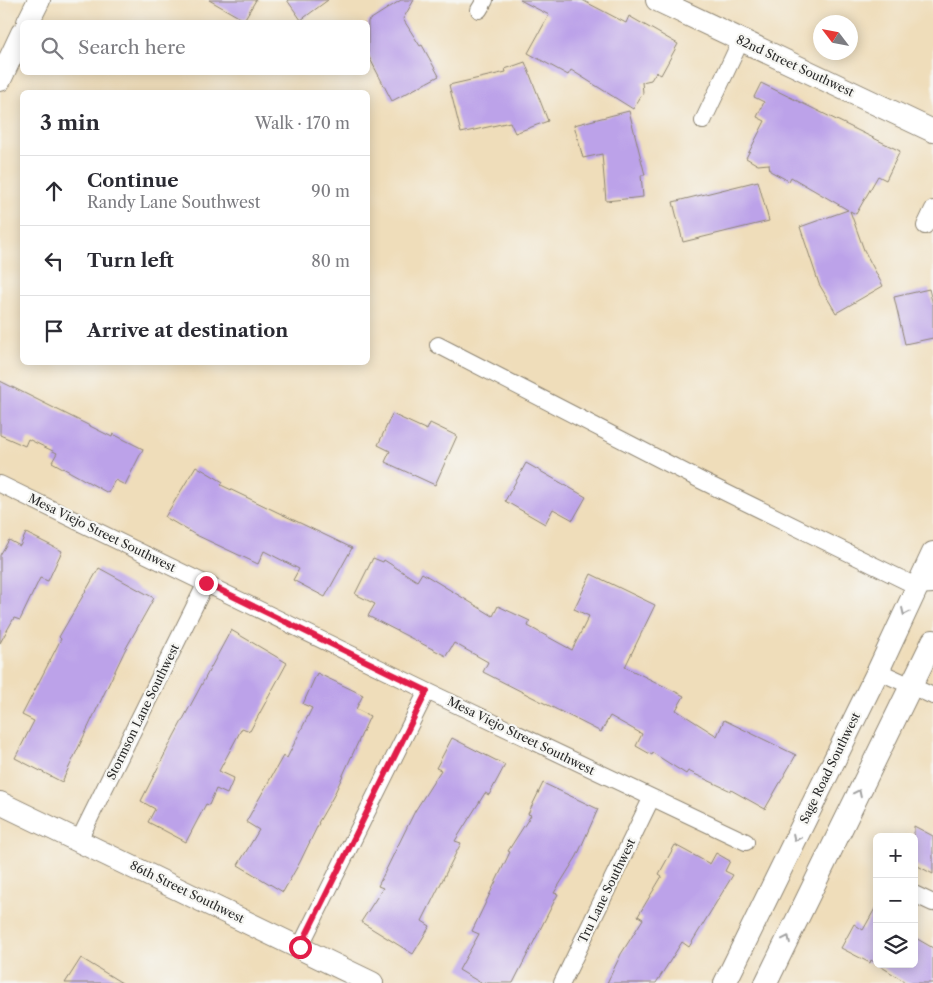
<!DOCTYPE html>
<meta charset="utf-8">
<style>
body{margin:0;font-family:"Libre Caslon Text",serif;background:#f7f7f7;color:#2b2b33}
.controls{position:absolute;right:15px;bottom:15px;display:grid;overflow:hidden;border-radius:8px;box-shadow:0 2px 12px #0003}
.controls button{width:45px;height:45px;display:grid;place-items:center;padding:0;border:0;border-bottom:1px solid #e1e1e2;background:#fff;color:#2b2b33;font:25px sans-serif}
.compass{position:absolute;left:813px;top:15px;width:45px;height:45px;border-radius:50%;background:#fff;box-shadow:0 2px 12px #0003;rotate:302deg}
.stop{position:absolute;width:15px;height:15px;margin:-11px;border:4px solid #e11d48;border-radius:50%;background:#fff}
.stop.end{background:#e11d48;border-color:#fff;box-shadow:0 1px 5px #0008}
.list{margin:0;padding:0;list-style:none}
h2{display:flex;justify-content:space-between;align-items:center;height:65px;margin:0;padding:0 20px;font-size:21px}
h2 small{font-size:16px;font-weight:400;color:#7c7c81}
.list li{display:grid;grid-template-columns:32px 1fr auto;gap:15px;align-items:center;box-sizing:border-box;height:70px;padding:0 20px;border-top:1px solid #e1e1e2}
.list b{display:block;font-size:19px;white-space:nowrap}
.list p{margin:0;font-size:16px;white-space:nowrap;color:#7c7c81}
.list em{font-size:16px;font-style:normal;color:#7c7c81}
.icon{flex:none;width:28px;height:28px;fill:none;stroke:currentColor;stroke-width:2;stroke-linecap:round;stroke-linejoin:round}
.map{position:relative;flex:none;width:933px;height:983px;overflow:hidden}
.search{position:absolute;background:#fff;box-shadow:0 2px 12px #0003;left:20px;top:20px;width:350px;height:55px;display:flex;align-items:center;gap:12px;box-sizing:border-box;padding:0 18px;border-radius:8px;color:#7c7c81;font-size:19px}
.panel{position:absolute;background:#fff;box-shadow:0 2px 12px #0003;left:20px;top:90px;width:350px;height:275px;border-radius:8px}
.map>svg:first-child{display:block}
.building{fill:#bca2e9}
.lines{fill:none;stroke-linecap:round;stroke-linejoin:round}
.street-casing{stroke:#8d8472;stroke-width:18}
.secondary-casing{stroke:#8d8472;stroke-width:24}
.street{stroke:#fff;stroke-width:16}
.secondary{stroke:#fff;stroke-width:22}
.oneway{stroke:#a0a0a0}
.route{stroke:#e11d48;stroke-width:6}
.labels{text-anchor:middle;stroke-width:4.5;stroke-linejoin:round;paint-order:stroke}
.street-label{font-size:12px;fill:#2b2b2b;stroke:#f6f6f2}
</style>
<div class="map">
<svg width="933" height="983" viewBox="0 0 933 983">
<rect width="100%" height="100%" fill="#f6f6f2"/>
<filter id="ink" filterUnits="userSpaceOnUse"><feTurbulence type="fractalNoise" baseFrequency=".02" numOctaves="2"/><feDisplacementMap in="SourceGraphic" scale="10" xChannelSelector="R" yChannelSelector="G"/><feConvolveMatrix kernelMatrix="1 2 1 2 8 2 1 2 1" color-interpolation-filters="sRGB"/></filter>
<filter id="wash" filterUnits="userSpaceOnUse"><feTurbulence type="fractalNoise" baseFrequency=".0096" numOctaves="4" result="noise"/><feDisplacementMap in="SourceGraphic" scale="20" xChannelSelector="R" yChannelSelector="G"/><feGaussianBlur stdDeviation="1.12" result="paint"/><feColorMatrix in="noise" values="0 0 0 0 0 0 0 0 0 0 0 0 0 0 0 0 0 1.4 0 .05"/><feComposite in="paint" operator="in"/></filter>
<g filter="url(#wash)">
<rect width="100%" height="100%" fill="#efddba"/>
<g id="blocks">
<!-- building -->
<path class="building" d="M209,0H256L244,20Z
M287,0H328L301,20Z
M401,0H414L403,19L420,46L422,45L439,76L392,101L368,55V21Z
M520,0H582L626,23L629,16L678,44L661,75L656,72L651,80L642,82L643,93L633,109L571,70L568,75L528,53L549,15Z
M525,62L548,121L515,133L510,122L461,133L449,85L506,72L505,69Z
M761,83L900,151L886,180L878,176L856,214L850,211L864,250L883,286L836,313L819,284L800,227L848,210L791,177L789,181L770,171L769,164L758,165L746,158L765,121L757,117L764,102L754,97Z
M629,111L645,175H641L643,197L606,201L602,154L583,158L574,125Z
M758,181L769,221L683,242L673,202Z
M929,289L933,305V338L905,344L894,297Z
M0,381L112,437L113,434L143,449L125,485L115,480L108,493L52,462L57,453L28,439L25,446L0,435Z
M392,414L427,430L430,423L457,436L435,485L385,462L390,451L378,445Z
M526,463L586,497L573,520L553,509L545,524L505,501Z
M196,466L223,482L221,485L352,548L325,597L293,580L299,569L264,551L258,564L194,534L165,517Z
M26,533L62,551L48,581L40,578L20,620L14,618L0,643V555L9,540L20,546Z
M373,558L383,562L384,560L417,581L422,573L493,616L498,606L530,621L528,626L572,650L589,616L574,609L591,574L655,605L625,667L684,696L676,710L717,736L724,720L796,755L765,809L731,790V791L688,771L686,774L653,753L652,755L636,746L642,734L610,716L601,732L483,672L488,662L454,643L446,656L368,616L375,604L355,594Z
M99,568L154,598L125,650L62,782L15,758L34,721L22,715L61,639L59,637Z
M231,630L287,663L250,731L242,728L219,771L234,778L227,794L216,789L209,805L206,804L186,842L148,822L155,809L141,801L174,736Z
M317,673L363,695L356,709L370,716L333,797L318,823H319L300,862L283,892L238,865L259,830L246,822L283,756L287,758L312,708L303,704Z
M452,738L505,765L489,795L485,793L455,841L461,843L422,921L430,926L413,954L361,922L383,888L378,886L415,811L441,770L436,768Z
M543,783L598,809L577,856L554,893L558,894L513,983H481L459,970L479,934L472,931L510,852L508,851L531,815L528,814Z
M914,826L933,836V874L914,864Z
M675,845L710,864L716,853L730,861L725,871L733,875L689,947L682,942L656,983H607L621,954L643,919L638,916L662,876L659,874Z
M877,905V964L871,960L870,963L841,948L854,924L863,930Z
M914,937L933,948V983H907L877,964H914Z
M81,958L122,983H65Z"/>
</g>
</g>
<g filter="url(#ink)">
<use href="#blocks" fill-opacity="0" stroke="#8d8472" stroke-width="1"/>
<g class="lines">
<defs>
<path id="street" d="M479,10L485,0
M703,121L741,40
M925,226L933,209
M438,345L702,481L916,586L933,585
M0,484L427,691L746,842
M878,671L933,696
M79,840L206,583
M914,894L933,903
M300,947L427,691
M562,983L651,799"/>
<path id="secondary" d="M657,0L933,131
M28,22L39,0
M0,80L22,33
M0,803L372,983
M725,983L878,671L933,553
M766,983L933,641"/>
</defs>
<!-- street casing -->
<use href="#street" class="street-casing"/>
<!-- secondary casing -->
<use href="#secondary" class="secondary-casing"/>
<!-- street -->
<use href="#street" class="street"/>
<!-- secondary -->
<use href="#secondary" class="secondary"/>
</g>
<!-- one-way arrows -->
<defs><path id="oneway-chevron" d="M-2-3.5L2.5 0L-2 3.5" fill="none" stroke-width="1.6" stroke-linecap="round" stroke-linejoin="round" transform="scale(1.25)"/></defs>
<g class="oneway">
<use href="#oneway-chevron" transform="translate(905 612) rotate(115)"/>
<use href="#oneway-chevron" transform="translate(858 793) rotate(-64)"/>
<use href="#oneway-chevron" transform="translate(796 838) rotate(116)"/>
<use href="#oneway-chevron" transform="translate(787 939) rotate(-64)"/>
</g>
</g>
<g class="lines" filter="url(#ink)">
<!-- route -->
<path class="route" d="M206,583L427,691L300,947"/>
</g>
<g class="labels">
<!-- street labels -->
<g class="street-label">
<text transform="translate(795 66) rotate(25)" y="4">82nd Street Southwest</text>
<text transform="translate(102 533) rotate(26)" y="4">Mesa Viejo Street Southwest</text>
<text transform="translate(143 712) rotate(-64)" y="4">Stormson Lane Southwest</text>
<text transform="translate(521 736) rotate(26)" y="4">Mesa Viejo Street Southwest</text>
<text transform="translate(830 768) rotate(-64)" y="4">Sage Road Southwest</text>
<text transform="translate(607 891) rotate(-64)" y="4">Tru Lane Southwest</text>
<text transform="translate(187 892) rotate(26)" y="4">86th Street Southwest</text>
</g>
</g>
</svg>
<div class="controls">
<button>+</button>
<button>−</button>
<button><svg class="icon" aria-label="layers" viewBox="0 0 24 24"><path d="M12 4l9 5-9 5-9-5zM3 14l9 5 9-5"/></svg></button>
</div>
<svg class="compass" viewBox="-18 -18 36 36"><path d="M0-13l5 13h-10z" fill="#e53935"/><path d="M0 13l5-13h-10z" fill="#7c7c81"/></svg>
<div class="stop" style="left:300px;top:947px"></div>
<div class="stop end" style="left:206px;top:583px"></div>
<div class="search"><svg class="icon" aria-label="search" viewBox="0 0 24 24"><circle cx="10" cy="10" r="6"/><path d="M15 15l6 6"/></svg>Search here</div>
<section class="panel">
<h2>3 min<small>Walk · 170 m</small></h2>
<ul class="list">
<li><svg class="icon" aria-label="ahead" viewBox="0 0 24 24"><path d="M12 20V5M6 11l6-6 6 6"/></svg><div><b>Continue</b><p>Randy Lane Southwest</p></div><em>90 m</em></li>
<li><svg class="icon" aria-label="left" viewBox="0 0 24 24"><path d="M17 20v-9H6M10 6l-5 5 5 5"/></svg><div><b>Turn left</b></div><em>80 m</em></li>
<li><svg class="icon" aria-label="arrive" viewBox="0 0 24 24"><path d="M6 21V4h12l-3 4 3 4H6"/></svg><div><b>Arrive at destination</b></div></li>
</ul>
</section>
</div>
